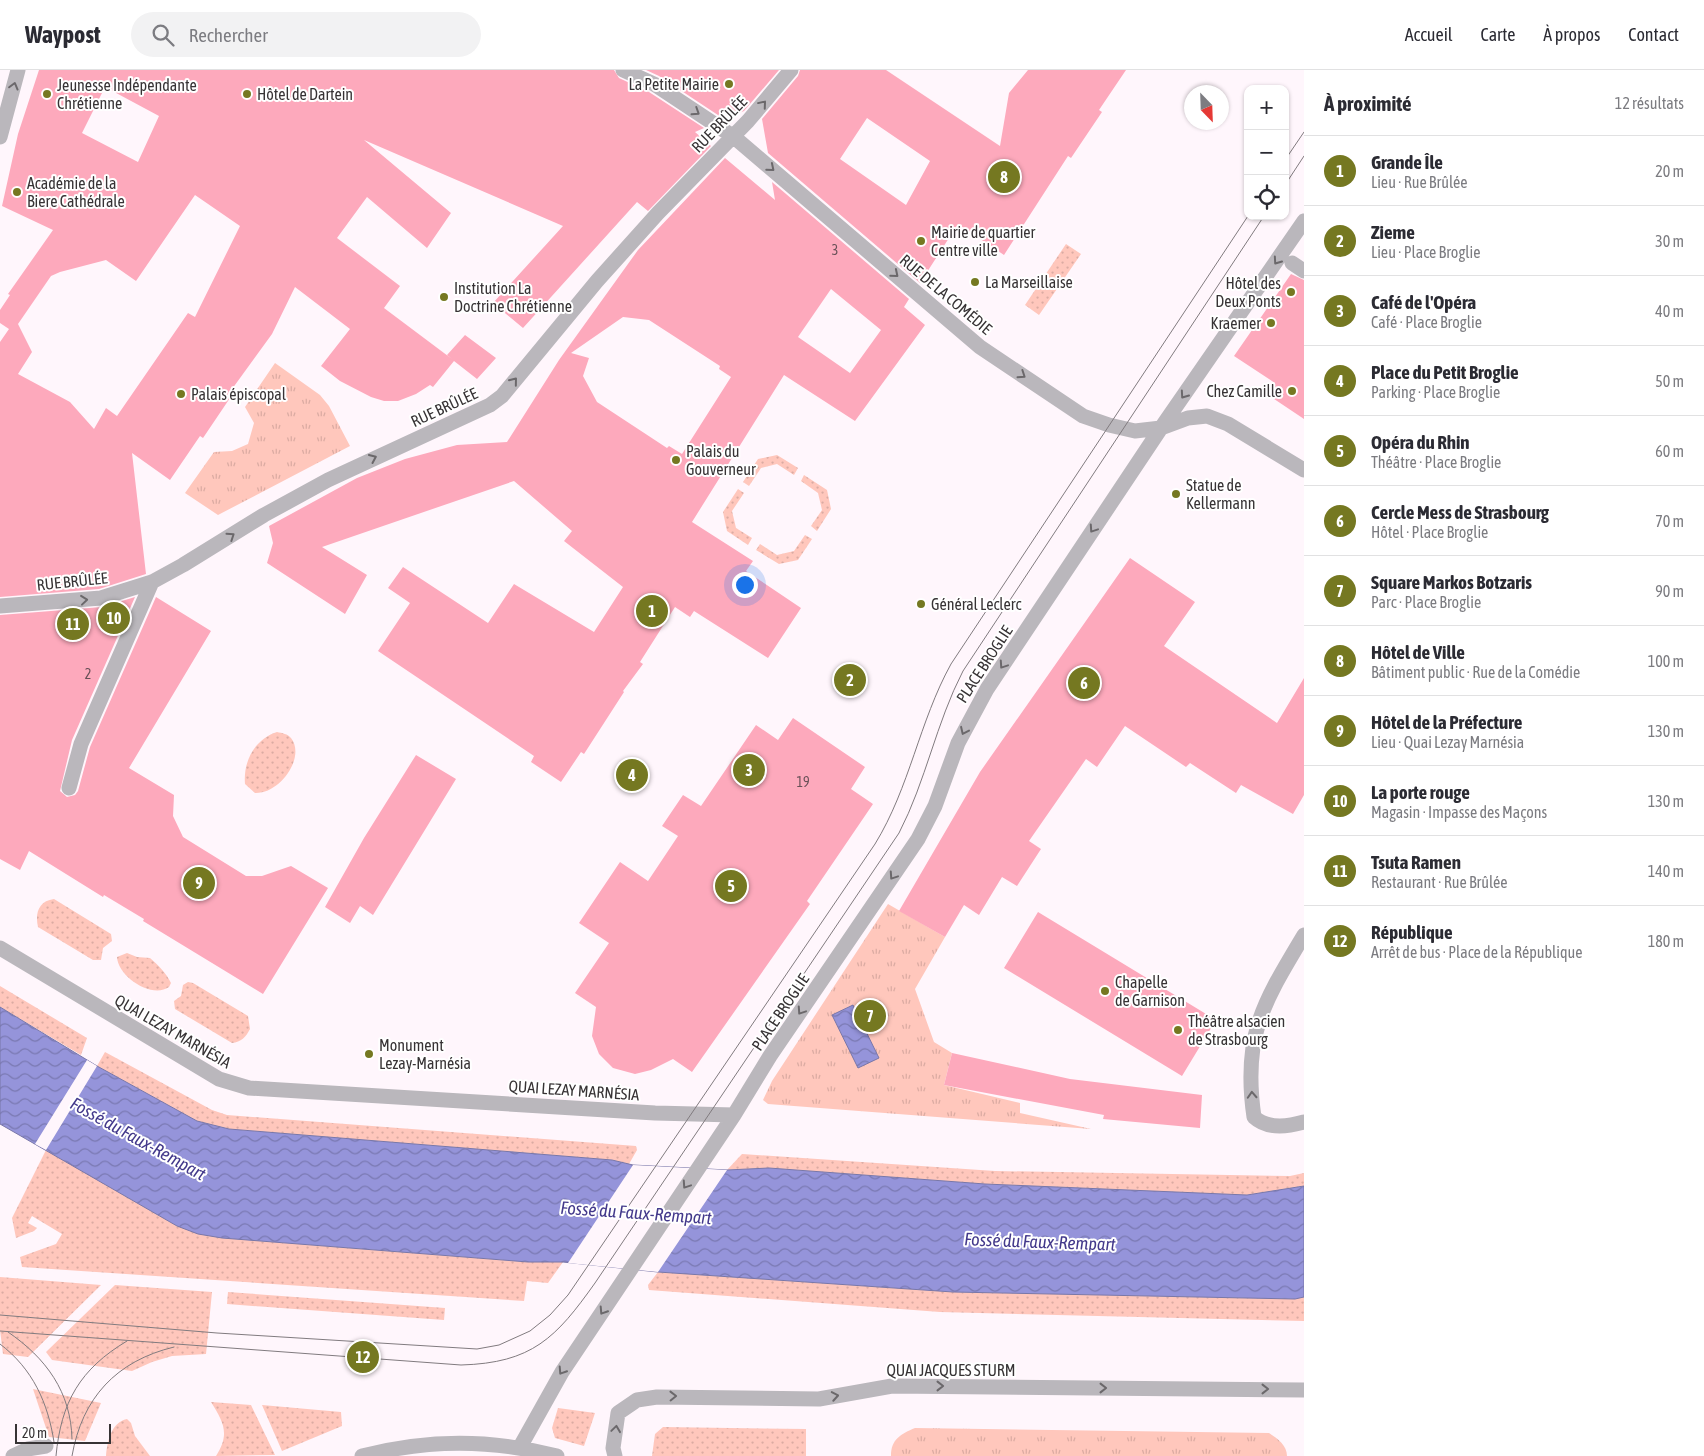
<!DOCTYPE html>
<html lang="fr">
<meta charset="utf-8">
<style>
body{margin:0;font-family:"Asap Condensed",sans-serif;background:#f2f2f3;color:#2b2b33}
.controls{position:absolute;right:15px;top:15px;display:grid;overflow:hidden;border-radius:10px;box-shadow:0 1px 4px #0004}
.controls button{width:45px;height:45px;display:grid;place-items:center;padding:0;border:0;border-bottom:1px solid #e1e1e2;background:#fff;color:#2b2b33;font:25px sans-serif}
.compass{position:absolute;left:1184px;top:15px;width:45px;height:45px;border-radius:50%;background:#fff;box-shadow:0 1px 4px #0004;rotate:157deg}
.scale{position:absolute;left:15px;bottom:12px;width:96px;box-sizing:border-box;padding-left:5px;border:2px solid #373335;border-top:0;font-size:14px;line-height:18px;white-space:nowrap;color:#373335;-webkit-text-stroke:4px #fff;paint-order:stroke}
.you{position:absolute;left:744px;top:514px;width:18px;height:18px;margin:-12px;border:4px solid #fff;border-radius:50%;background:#1a73e8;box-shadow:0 0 0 8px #1a73e833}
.badge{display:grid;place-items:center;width:32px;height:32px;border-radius:50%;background:#757821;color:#fff;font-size:16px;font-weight:700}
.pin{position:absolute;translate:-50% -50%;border:2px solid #fff;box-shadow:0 1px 5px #0006}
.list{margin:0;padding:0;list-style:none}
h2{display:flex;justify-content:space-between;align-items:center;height:65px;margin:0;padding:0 20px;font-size:21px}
h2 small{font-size:16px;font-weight:400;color:#7c7c81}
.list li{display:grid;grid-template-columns:32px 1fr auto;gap:15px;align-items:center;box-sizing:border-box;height:70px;padding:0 20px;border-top:1px solid #e1e1e2}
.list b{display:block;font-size:19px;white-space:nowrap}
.list p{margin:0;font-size:16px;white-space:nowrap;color:#7c7c81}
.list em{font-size:16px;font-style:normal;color:#7c7c81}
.icon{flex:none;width:28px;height:28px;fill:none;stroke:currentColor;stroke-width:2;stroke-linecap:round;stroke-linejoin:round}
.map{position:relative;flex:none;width:1304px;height:1386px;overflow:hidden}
header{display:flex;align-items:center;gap:30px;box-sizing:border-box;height:70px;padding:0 25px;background:#fff;border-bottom:1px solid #e1e1e2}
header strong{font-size:24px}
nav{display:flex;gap:28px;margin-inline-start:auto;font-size:18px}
.search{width:350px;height:45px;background:#f2f2f3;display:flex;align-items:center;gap:12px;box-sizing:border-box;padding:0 18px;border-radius:28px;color:#7c7c81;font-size:19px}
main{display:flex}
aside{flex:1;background:#fff}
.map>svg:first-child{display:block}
.grass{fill:url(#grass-dots)}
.park{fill:url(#park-tufts)}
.water{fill:url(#water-waves);stroke:#7977a8}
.pier{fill:#fff6fc}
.building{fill:#fda9bc;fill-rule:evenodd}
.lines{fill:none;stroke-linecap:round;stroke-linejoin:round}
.minor{stroke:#bab7bc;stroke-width:15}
.tram{stroke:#817b7f;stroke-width:1}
.oneway{stroke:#6b686b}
.poi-dot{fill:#757821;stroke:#fff;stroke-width:2}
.labels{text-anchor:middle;stroke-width:4;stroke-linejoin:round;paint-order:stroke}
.number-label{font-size:14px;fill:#685057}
.poi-label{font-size:16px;fill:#373335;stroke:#fff;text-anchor:start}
.street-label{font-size:16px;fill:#373335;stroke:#fff}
.water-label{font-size:18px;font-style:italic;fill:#43398b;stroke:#fff}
</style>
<header>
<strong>Waypost</strong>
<div class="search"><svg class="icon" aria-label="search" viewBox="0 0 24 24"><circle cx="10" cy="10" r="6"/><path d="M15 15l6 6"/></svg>Rechercher</div>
<nav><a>Accueil</a><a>Carte</a><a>À propos</a><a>Contact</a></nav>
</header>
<main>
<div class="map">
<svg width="1304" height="1386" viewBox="0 0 1304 1386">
<defs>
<pattern id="grass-dots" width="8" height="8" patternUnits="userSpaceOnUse" patternTransform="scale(1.25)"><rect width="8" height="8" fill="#ffc7bc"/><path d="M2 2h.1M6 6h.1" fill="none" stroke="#dbaba2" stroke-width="1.8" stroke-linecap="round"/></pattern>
<pattern id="park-tufts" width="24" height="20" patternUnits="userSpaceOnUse" patternTransform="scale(1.25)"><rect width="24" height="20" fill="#ffc7bc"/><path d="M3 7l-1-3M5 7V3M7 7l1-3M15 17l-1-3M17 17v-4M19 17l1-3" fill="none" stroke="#dbaba2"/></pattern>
<pattern id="water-waves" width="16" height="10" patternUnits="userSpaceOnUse" patternTransform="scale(1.25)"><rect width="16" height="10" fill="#9594da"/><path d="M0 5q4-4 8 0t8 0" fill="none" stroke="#7a79b2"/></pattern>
</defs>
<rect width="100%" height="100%" fill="#fff6fc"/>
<!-- grass -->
<path class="grass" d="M1066,174L1081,184L1039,245L1025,235Z
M777,385L798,398L794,405L777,394L761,398L749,416L743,412L758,389Z
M804,405L827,420L831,439L817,461L811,456L822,440L818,423L801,411Z
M738,419L744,423L732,441L736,458L752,468L748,475L727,461L723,442Z
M805,465L812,469L798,490L779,494L756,480L760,474L777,485L794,481Z
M277,662C282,663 288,664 291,668C306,687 280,724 255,723L245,714C243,691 255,669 277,662Z
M54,829L111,864L112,871L103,878L101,890H93L38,857C35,844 38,831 54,829Z
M127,883L137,887L150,888C158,895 167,904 171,913L169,917C152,929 118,907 117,887Z
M188,912L193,913L248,946L250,959C246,967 241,972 232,973L175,939L174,931L181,926L183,915Z
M0,916L87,968L81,985L0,937Z
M105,982L212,1040L227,1045L636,1076L637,1080L629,1094L612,1090L229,1059L197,1051L97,996Z
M46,1080L177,1156L222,1168L528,1192H563L548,1213L527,1211L524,1231L22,1197L20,1187L56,1174L62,1164L32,1146L28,1153L37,1158L34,1161L16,1168L12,1148Z
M742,1084L995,1101L1290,1106L1304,1103V1116L1247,1125L985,1114L769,1098L727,1100Z
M658,1202L953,1222L1295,1229L1304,1227V1251L940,1242L649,1220L648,1215Z
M0,1207L101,1215L28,1287L3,1284L0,1260Z
M115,1215L212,1222L206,1284L172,1286L152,1292L132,1301L52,1290L46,1282Z
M228,1222L445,1238L444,1250L227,1234Z
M33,1319L101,1333L85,1371L49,1367Z
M211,1332L251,1335L275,1385L216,1386C230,1364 224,1353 211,1332Z
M262,1335L341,1342L342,1356L282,1381Z
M558,1338L595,1343L584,1376L555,1368L552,1358Z
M127,1349L131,1353L135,1366L150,1386H106C107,1373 111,1352 127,1349Z
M663,1357L806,1359V1386H652L655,1364Z"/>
<!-- park -->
<path class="park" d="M275,293L320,325L329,336L350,376L218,445L185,423L214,382L232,381L248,374L254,353L245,337Z
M888,834L945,867L915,919L934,972L952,983L944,1015L1020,1033V1043L1091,1059L768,1034L763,1030L772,1011Z
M915,1358L1269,1363C1277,1368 1287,1375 1287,1386H891C891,1369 901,1364 915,1358Z"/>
<!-- water -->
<path class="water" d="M853,935L879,988L858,998L832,945Z
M0,937L97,996L197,1051L229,1059L612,1090L633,1095L727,1100L769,1098L985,1114L1247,1125L1304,1116V1227L1295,1229L953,1222L658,1202L563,1192H528L222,1168L198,1164L177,1156L0,1054Z"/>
<!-- pier -->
<path class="pier" d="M87,990L97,996L46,1080L35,1074Z
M633,1095L727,1100L658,1202L568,1193Z"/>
<!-- building -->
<path class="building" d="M39,0H614L619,8L649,22L704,58L695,62L711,76L648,141L637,132L523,258L493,233L563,156L364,70L451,143L427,178L367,127L337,168L400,216L384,238L452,289L447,285L465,265L496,288L477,309L454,291L433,317L430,315L416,324L398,331H384L371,327L340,311L321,296L350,259L295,217L272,264L227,326L230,328L203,368L200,366L170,410L132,383L146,504L99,519L0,527V272L9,259L0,253V240L10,225L8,224L53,160L2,136L18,64ZM105,17L159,46L138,92L82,63ZM195,125L240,156L195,247L188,243L117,346L106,338L94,359L70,332L18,304L32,282L18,254L51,206L60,202L106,190L136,211Z
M646,0H779L744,41L724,49L659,6Z
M800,0H886L1000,76L1009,23L1028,0H1126L1099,40L1102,42L1071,88L1068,86L1004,185L958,154L920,213L768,83L762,49L798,6ZM867,48L930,91L906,135L840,89Z
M725,88L775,130L772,112L909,229L904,237L925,255L855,351L784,305L692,452L753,491L746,501L801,538L768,588L694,541L690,547L675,537L640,592L643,594L623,621L624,622L584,684L581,682L561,712L531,692L534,686L378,581L410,533L388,518L403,497L488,553L514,514L594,562L623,517L564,471L572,461L514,411L322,477L367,505L345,544L267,493L273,473L269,456L357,408L405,389L457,375L507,372L559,290L638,180ZM831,219L881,260L850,303L798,267ZM623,247L649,250L720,296L719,299L731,307L682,384L669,376L667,378L597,332L583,306L589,288L571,283Z
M1291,204L1304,210V349L1268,325L1275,313L1234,286Z
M1130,488L1195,532L1164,576L1277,653L1304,608V725L1293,744L1241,715L1236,723L1190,693L1186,697L1125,656L1097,697L1086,689L1029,771L1041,779L1017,816L1002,807L979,845L964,835L945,867L899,841L980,702Z
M135,527L72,670L60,721L67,727L75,725L78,721L90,677L156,527L211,561L129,698L174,725L173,746L183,767L246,806H262L291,796L328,818L263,924L143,851L144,849L104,825L103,827L29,781L20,800L0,789V545L102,537Z
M793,648L865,697L851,719L873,734L807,831L810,834L692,1002L673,989L651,1000L635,1004L613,998L599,984L592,966L596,937L575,923L609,873L579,853L620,792L648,811L678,766L662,756L683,725L701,736L756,655L778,670Z
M416,685L456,709L373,845L360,836L350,853L325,837L364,768Z
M1038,842L1216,950L1182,1006L1004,898Z
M952,983L1070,1009L1202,1025L1200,1058L1103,1049L1104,1045L944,1015Z"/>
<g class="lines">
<!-- minor -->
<path class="minor" d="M623,0L654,14L734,67L980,277L1083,346L1109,355L1135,361L1161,358L1188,348L1207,346L1228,354L1304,400
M0,67L18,0
M1292,193L1304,201
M0,536L101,528L152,512L183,495L264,445L328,410L490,335L502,326L597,211L658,143L748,51L791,0
M69,718L81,674L152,512
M1304,865C1264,932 1242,965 1254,1047C1267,1059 1287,1057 1304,1052
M0,878L219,1009L249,1018L655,1043L734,1045
M520,1377L562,1302L734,1045L770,986L918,769L935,736L958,673L987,619L1161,358L1304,151
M13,1386L28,1379L46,1376
M362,1386C429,1369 490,1369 557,1386
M615,1386L613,1378L618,1343L637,1330L657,1327L819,1329L892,1316L1304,1320"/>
<!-- tram -->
<path class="tram" d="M1285,90L1304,62
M1285,115L1304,86
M0,1245L217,1263L477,1279L499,1275L530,1261L550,1245L568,1225L875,774C910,717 919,652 951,594L1248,146
M0,1261L461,1295C532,1293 556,1268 595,1213L899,763C926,711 936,653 963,601L1264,146
M8,1262C46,1288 71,1322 72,1369
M0,1274C33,1299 48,1333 54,1372
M56,1386C61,1332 80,1299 127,1271
M72,1386C82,1328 116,1291 174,1277"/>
</g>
<!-- one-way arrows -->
<defs><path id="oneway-chevron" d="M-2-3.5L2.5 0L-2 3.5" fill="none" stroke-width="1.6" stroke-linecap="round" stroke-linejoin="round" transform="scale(1.25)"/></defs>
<g class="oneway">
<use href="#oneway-chevron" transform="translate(14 16) rotate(-75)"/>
<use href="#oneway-chevron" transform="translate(763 34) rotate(-50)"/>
<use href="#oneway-chevron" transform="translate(696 42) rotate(33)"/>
<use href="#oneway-chevron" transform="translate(771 98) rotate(40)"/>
<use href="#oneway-chevron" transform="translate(1277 191) rotate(125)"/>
<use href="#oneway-chevron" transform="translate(895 204) rotate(40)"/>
<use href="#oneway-chevron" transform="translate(1022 305) rotate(34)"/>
<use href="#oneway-chevron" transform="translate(514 311) rotate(-51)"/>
<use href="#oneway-chevron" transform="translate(1184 325) rotate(125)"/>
<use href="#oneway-chevron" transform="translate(373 388) rotate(-24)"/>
<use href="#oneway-chevron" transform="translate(1093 459) rotate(124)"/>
<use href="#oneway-chevron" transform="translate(231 466) rotate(-34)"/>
<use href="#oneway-chevron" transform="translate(84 530) rotate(-6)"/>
<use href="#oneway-chevron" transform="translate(1003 595) rotate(124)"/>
<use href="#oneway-chevron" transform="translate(964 661) rotate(115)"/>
<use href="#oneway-chevron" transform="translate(893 806) rotate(124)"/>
<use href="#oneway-chevron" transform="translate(801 941) rotate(124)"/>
<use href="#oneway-chevron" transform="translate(1252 1025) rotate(-93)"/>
<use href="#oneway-chevron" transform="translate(686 1115) rotate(124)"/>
<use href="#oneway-chevron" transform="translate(603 1241) rotate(123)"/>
<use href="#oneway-chevron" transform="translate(562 1301) rotate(123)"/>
<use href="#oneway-chevron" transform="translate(940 1316)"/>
<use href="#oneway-chevron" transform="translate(1103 1318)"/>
<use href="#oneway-chevron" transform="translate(1265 1319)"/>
<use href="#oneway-chevron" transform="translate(673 1326) rotate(-1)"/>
<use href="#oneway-chevron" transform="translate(835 1326) rotate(-10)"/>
<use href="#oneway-chevron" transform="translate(616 1359) rotate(-82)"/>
</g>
<!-- markers -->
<g class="poi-dot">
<circle cx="729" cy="14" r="5"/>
<circle cx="47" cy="24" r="5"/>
<circle cx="247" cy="24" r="5"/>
<circle cx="17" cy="122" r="5"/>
<circle cx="921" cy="171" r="5"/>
<circle cx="975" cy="212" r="5"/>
<circle cx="1291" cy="222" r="5"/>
<circle cx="444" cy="227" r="5"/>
<circle cx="1271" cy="253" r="5"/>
<circle cx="1292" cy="321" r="5"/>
<circle cx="181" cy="324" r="5"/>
<circle cx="676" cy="390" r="5"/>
<circle cx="1176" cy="424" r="5"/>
<circle cx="921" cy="534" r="5"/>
<circle cx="1105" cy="921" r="5"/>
<circle cx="1178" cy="960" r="5"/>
<circle cx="369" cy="984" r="5"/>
</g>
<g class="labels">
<!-- number labels -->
<g class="number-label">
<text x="835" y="185">3</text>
<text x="88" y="609">2</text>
<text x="803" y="717">19</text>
</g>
<!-- poi labels -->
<g class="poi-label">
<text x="719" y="20" text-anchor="end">La Petite Mairie</text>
<text x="57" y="21">Jeunesse Indépendante<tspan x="57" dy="18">Chrétienne</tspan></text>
<text x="257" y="30">Hôtel de Dartein</text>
<text x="27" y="119">Académie de la<tspan x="27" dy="18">Biere Cathédrale</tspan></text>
<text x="931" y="168">Mairie de quartier<tspan x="931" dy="18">Centre ville</tspan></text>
<text x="985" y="218">La Marseillaise</text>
<text x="1281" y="219" text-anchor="end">Hôtel des<tspan x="1281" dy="18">Deux Ponts</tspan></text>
<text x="454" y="224">Institution La<tspan x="454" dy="18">Doctrine Chrétienne</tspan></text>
<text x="1261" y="259" text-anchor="end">Kraemer</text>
<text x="1282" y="327" text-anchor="end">Chez Camille</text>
<text x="191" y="330">Palais épiscopal</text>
<text x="686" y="387">Palais du<tspan x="686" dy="18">Gouverneur</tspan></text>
<text x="1186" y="421">Statue de<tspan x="1186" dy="18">Kellermann</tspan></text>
<text x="931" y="540">Général Leclerc</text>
<text x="1115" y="918">Chapelle<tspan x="1115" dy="18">de Garnison</tspan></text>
<text x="1188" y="957">Théâtre alsacien<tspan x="1188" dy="18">de Strasbourg</tspan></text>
<text x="379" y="981">Monument<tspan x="379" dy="18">Lezay-Marnésia</tspan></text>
</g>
<!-- street labels -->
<g class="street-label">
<text transform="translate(719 54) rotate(-46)" y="6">RUE BRÛLÉE</text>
<text transform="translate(946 224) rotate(40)" y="6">RUE DE LA COMÉDIE</text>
<text transform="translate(444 337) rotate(-25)" y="6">RUE BRÛLÉE</text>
<text transform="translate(72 511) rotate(-6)" y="6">RUE BRÛLÉE</text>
<text transform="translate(984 594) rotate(-57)" y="6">PLACE BROGLIE</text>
<text transform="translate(780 942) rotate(-56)" y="6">PLACE BROGLIE</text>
<text transform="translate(173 961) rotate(30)" y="6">QUAI LEZAY MARNÉSIA</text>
<text transform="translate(574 1020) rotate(4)" y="6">QUAI LEZAY MARNÉSIA</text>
<text x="951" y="1306">QUAI JACQUES STURM</text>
</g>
<!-- water labels -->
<g class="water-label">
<text transform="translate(138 1069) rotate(29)" y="6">Fossé du Faux-Rempart</text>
<text transform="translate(636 1143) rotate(4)" y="6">Fossé du Faux-Rempart</text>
<text transform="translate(1040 1172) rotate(2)" y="6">Fossé du Faux-Rempart</text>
</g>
</g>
</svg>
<div class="controls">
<button>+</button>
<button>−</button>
<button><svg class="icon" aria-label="locate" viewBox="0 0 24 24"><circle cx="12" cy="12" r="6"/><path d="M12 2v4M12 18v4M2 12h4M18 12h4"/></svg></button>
</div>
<svg class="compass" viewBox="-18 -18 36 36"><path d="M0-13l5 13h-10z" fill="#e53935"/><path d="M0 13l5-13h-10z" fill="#7c7c81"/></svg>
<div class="scale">20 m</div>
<div class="you"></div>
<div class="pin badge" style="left:652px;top:541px">1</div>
<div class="pin badge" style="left:850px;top:610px">2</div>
<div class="pin badge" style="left:749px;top:700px">3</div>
<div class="pin badge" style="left:632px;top:705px">4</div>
<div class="pin badge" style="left:731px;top:816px">5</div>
<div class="pin badge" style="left:1084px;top:613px">6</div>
<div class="pin badge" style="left:870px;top:946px">7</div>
<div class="pin badge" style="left:1004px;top:107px">8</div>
<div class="pin badge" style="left:199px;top:813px">9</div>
<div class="pin badge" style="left:114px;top:548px">10</div>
<div class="pin badge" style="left:73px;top:554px">11</div>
<div class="pin badge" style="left:363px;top:1287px">12</div>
</div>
<aside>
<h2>À proximité<small>12 résultats</small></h2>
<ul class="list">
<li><span class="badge">1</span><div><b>Grande Île</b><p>Lieu · Rue Brûlée</p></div><em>20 m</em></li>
<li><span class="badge">2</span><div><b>Zieme</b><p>Lieu · Place Broglie</p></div><em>30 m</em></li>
<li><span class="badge">3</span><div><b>Café de l'Opéra</b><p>Café · Place Broglie</p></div><em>40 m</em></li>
<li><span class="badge">4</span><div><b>Place du Petit Broglie</b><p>Parking · Place Broglie</p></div><em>50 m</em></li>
<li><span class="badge">5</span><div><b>Opéra du Rhin</b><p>Théâtre · Place Broglie</p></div><em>60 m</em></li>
<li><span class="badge">6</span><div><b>Cercle Mess de Strasbourg</b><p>Hôtel · Place Broglie</p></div><em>70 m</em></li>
<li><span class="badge">7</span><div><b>Square Markos Botzaris</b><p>Parc · Place Broglie</p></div><em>90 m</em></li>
<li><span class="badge">8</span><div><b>Hôtel de Ville</b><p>Bâtiment public · Rue de la Comédie</p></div><em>100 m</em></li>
<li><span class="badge">9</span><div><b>Hôtel de la Préfecture</b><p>Lieu · Quai Lezay Marnésia</p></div><em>130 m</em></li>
<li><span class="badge">10</span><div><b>La porte rouge</b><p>Magasin · Impasse des Maçons</p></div><em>130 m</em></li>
<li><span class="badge">11</span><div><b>Tsuta Ramen</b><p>Restaurant · Rue Brûlée</p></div><em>140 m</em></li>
<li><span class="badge">12</span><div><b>République</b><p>Arrêt de bus · Place de la République</p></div><em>180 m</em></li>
</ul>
</aside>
</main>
